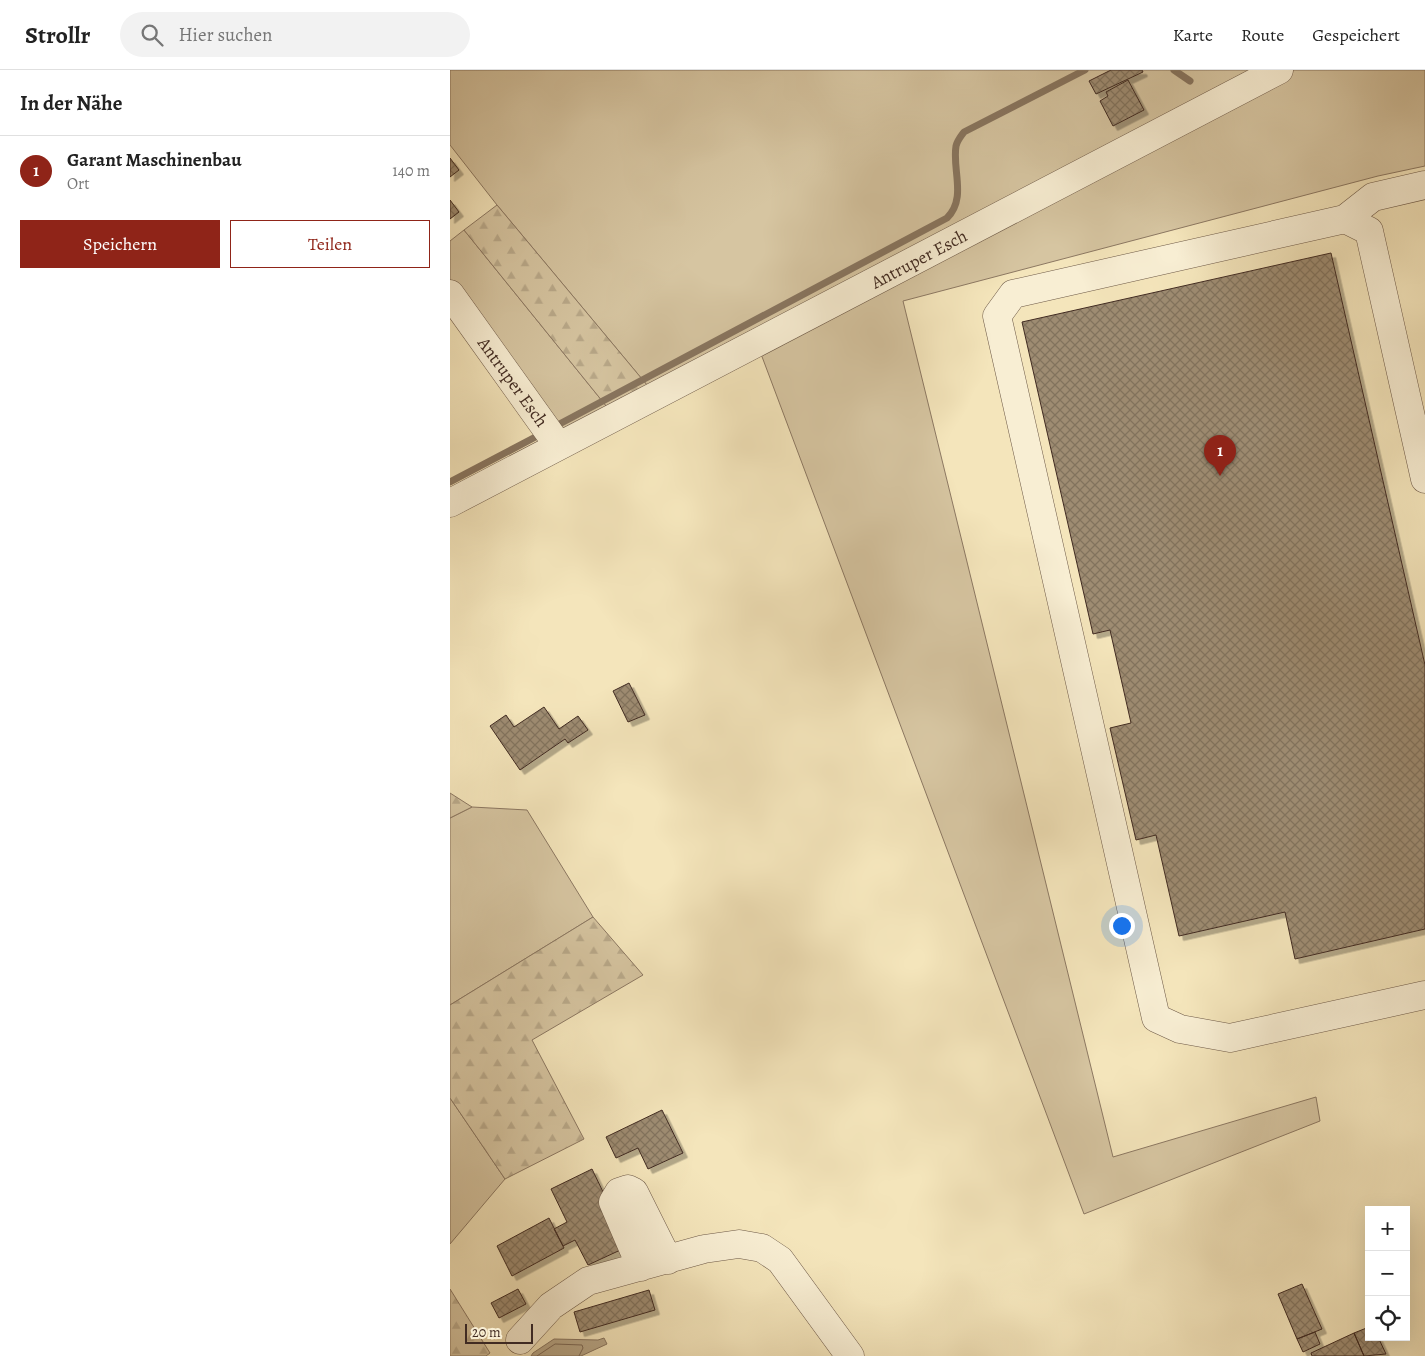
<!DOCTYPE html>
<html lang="de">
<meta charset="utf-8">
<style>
body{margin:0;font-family:Alegreya,serif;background:#f2f2f2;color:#222}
.controls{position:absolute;right:15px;bottom:15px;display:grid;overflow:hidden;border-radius:0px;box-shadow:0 5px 20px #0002}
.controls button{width:45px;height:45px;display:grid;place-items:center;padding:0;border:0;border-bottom:1px solid #e0e0e0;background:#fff;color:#222;font:25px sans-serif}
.scale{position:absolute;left:15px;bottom:12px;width:68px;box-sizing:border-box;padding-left:5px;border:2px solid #412b22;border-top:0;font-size:14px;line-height:18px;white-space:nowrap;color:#412b22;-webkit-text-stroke:4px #f8eed3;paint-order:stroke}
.you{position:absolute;left:671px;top:855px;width:18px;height:18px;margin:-12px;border:4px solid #fff;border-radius:50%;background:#1a73e8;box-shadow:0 0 0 8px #1a73e833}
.badge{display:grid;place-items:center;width:32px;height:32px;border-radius:50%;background:#8f2418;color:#fff;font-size:16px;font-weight:700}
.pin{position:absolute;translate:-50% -41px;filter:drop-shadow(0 1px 2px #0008)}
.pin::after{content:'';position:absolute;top:26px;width:18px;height:15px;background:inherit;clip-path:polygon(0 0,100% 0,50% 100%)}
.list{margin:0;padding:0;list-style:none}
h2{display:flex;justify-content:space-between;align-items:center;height:65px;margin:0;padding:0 20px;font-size:21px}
h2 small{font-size:16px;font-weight:400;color:#767676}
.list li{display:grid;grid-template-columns:32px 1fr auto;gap:15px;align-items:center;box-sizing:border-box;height:70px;padding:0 20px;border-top:1px solid #e0e0e0}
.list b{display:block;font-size:19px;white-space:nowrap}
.list p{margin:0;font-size:16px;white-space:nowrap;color:#767676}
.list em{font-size:16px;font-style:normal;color:#767676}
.actions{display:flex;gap:10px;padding:15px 20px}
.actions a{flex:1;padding:11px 0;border:1px solid #8f2418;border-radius:0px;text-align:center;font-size:18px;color:#8f2418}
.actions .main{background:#8f2418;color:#fff}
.icon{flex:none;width:28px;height:28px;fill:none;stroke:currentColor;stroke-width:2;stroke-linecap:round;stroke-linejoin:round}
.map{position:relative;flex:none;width:975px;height:1286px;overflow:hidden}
header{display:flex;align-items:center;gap:30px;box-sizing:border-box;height:70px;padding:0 25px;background:#fff;border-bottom:1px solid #e0e0e0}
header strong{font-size:24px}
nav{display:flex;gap:28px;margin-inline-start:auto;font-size:18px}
.search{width:350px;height:45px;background:#f2f2f2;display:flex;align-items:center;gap:12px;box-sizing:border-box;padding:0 18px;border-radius:28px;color:#767676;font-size:19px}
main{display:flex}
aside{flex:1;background:#fff}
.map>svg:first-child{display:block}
.grass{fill:#d6c5a1;stroke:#8c7862}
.forest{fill:url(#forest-firs);stroke:#8c7862}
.water{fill:#b7a687;stroke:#88755f}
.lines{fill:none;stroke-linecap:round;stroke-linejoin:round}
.shore{stroke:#7c6854;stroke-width:1}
.stream{stroke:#88755f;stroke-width:7}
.building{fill:url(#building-cross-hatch);stroke:#412b22;filter:url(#shadow)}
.minor-casing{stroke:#6e5a48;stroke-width:29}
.minor{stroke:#f8eed3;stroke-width:28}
.labels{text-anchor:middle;stroke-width:5;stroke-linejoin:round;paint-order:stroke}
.street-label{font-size:18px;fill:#412b22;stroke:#f8eed3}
</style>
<header>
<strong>Strollr</strong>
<div class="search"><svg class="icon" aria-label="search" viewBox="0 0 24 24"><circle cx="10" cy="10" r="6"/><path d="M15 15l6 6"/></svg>Hier suchen</div>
<nav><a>Karte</a><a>Route</a><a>Gespeichert</a></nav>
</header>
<main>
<aside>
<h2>In der Nähe<small></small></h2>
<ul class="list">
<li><span class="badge">1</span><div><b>Garant Maschinenbau</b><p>Ort</p></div><em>140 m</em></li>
</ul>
<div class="actions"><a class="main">Speichern</a><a>Teilen</a></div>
</aside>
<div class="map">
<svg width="975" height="1286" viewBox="0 0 975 1286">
<defs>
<pattern id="forest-firs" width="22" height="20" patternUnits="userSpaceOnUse" patternTransform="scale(1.25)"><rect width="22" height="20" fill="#d6c5a1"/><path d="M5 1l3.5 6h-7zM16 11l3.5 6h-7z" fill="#b9a98a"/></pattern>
<pattern id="building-cross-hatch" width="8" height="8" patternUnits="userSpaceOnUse" patternTransform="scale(1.25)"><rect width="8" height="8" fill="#9e8c72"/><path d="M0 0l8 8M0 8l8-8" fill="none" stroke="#82735d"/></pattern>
<filter id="shadow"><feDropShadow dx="4.5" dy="4.5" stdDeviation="0" flood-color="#0004"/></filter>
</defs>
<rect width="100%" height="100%" fill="#f4e5bb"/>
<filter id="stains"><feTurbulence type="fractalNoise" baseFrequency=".004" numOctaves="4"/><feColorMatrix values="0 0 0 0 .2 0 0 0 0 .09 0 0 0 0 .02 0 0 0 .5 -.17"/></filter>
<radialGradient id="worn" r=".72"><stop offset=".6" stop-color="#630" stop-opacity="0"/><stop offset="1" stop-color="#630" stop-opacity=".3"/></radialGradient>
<!-- grass -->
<path class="grass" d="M0,0H975V96L928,106L453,231L663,1087L866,1027L870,1051L634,1144L302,260L197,315L47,135L0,75Z
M14,160L157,337L92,373L0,245V171Z
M22,737L77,740L143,847L0,935V748Z
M0,1028L55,1109L0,1174Z"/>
<!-- forest -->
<path class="forest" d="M47,135L197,315L157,337L14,160Z
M0,723L22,737L0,748Z
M143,847L193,905L82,970L134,1069L55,1109L0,1028V935Z
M0,1219L40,1283L36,1286H0Z"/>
<!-- water -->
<path class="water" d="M154,1268L157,1274L131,1286H81L83,1283L104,1269L148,1270Z"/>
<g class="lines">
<!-- shore -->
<path class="shore" d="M87,1286L105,1274L132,1275L133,1278L129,1286"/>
<!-- stream -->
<path class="stream" d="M724,0L740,11
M102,358L497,148C517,128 502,100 506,76C507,71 511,66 514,62L635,0
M0,412L93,363"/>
</g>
<!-- building -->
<path class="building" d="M661,0H692L693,2L646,24L639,11Z
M678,10L694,40L663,56L650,31L658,26L656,22Z
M0,88L9,100L0,107Z
M0,130L9,142L0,149Z
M881,183L975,595V859L845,889L835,842L729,866L706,765L686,770L660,658L681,653L660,560L643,564L572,252Z
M179,613L195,645L178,652L163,621Z
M94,637L109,659L128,646L138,660L118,673L115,669L70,700L40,656L56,645L64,657Z
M212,1040L233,1083L198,1099L188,1078L166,1088L156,1067Z
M142,1099L179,1176L138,1195L125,1170L113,1176L104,1159L117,1152L101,1119Z
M99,1148L114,1178L62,1206L47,1176Z
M852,1214L872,1259L847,1269L828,1224Z
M68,1219L76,1234L49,1248L41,1233Z
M199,1220L205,1240L130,1262L124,1242Z
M919,1257V1267H928L936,1284L914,1286L904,1263Z
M865,1262L870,1274L853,1282L847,1269Z
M904,1263L914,1286H862L861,1283Z"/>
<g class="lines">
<defs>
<path id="minor" d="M895,149L923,127L975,115
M0,224L108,375
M975,409L919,161L895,149L563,224L547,246L706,948L730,959L780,968L975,925
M0,433L829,0
M191,1197L163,1132L169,1122L178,1119L184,1122L218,1190
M70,1270L101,1236L138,1211L254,1179L289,1174L312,1178L330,1190L400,1286"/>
</defs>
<!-- minor casing -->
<use href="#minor" class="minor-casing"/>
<!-- minor -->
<use href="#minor" class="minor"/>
</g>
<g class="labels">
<!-- street labels -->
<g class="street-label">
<text transform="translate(469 189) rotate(-28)" y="6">Antruper Esch</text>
<text transform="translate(63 312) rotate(54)" y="6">Antruper Esch</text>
</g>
</g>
<rect width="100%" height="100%" filter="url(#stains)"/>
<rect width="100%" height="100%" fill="url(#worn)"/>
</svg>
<div class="controls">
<button>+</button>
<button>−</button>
<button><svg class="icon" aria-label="locate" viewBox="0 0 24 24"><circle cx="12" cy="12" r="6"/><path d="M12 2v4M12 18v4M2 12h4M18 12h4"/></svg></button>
</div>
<div class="scale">20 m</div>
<div class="you"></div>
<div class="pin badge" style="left:770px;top:406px">1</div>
</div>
</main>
